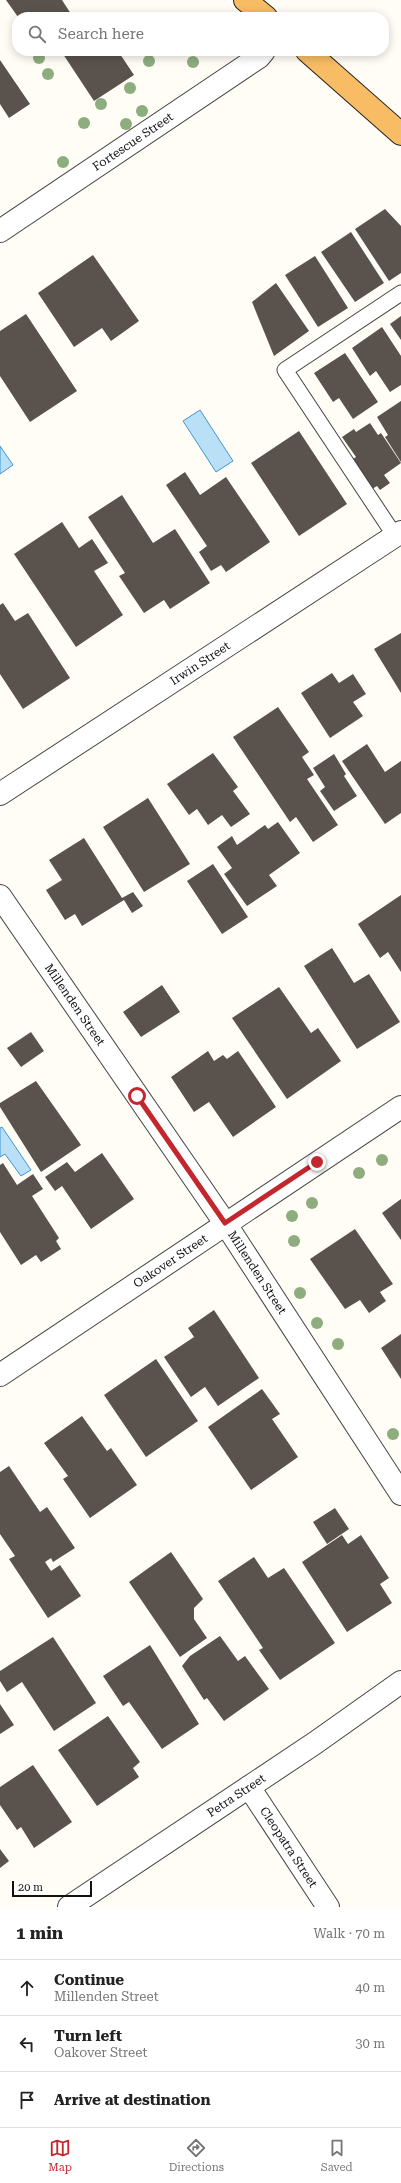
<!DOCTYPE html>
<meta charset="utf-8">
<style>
body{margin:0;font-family:"Roboto Serif",serif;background:#f2f2f2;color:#222}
.scale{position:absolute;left:12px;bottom:10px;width:80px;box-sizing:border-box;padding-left:4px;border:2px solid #111;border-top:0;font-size:11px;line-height:14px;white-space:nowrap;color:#111;-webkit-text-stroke:3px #fff;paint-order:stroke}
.stop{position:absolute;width:12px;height:12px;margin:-9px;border:3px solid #c4262e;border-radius:50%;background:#fff}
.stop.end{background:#c4262e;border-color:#fff;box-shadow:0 1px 4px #0008}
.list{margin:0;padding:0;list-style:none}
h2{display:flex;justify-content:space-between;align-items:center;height:52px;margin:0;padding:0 16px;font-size:17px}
h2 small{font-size:13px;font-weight:400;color:#767676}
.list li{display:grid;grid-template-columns:26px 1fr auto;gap:12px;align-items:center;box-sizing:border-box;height:56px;padding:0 16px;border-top:1px solid #e0e0e0}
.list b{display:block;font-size:15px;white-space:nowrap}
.list p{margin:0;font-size:13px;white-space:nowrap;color:#767676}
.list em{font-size:13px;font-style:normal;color:#767676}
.icon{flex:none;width:22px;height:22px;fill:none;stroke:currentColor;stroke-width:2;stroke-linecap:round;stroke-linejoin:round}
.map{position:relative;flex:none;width:401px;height:1907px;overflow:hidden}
.search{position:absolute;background:#fff;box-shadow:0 2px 10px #0003;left:12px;right:12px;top:12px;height:44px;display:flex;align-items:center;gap:10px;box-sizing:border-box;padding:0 14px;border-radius:16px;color:#767676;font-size:15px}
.sheet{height:220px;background:#fff}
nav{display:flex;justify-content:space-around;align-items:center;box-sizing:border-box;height:56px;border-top:1px solid #e0e0e0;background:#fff;font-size:11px;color:#767676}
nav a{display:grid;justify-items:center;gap:2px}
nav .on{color:#c4262e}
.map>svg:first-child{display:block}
.water{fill:#b9e0f7;stroke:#3f96cf}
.building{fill:#5a524d}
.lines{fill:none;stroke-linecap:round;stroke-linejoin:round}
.service-casing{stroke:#444;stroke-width:17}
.minor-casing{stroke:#444;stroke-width:24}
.tertiary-casing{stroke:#444;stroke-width:24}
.trunk-casing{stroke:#222;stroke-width:24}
.service{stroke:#fff;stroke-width:15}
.minor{stroke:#fff;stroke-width:22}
.tertiary{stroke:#fff;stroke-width:22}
.trunk{stroke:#f7bc64;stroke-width:22}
.tree{fill:#8dad7f}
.route{stroke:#c4262e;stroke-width:5}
.labels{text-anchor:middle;stroke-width:4;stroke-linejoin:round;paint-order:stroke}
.street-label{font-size:12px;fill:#111;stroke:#fff}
</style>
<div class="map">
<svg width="401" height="1907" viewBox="0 0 401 1907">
<rect width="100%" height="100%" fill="#fffdf5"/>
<!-- water -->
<path class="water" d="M200,410L233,461L216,472L183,421Z
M0,446L13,465L0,474Z
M2,1127L31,1170L21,1176L5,1154L0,1157V1128Z"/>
<!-- building -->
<path class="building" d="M6,0H62L73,17H18Z
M61,51H118L134,75L94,101Z
M0,60L30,104L9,118L0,104Z
M385,209L401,226V273L389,281L355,229Z
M351,232L384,283L355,302L321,252Z
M93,255L139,321L111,341L102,328L74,347L38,293Z
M315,256L348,308L318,327L285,275Z
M276,283L309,331L274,356L252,302Z
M26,314L77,391L30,422L0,376V331Z
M401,316V340L390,324Z
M382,327L401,356V385L390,392L376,371L370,376L352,348Z
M345,353L378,402L353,419L339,398L333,402L314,373Z
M401,401V462L385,437L388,435L377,417Z
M370,423L378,435L381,433L401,463L384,475L390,483L380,490L377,486L372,489L353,459L356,457L342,437L354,429L356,432Z
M299,431L347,504L299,536L251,463Z
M185,472L200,495L226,477L270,542L226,572L221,565L211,571L199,552L207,546L166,485Z
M122,495L153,543L175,529L210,583L170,609L164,600L144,613L119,576L125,573L88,517Z
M62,522L79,548L92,539L108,563L94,571L123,615L76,647L14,554Z
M3,603L15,621L28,613L70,678L23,709L0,674V605Z
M401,633V693L374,649Z
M332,673L339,683L353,674L366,694L353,702L363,716L330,738L301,693Z
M278,707L309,752L302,757L314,775L307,779L338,825L313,842L296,817L290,822L233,737Z
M367,744L385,772L401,761V813L385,824L342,761Z
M213,753L238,787L233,791L250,814L231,827L222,815L208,825L197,809L189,815L167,784Z
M334,754L346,774L344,776L357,796L334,811L320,791L325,787L313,768Z
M148,798L190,864L144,892L103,827Z
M278,822L300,853L269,875L277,886L247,906L224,874L232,868L217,847L232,836L237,845L265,825L268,829Z
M84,838L122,898L133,892L143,906L132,913L124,900L82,926L75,914L65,920L46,890L62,880L49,860Z
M213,864L248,917L222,934L187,881Z
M401,895V972L388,952L380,958L358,924Z
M332,948L354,983L369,974L400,1022L357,1049L304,966Z
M162,985L180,1012L141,1037L123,1012Z
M279,987L311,1033L318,1028L341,1061L287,1099L232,1018Z
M31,1032L44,1051L21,1067L7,1048Z
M208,1051L214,1061L223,1055L227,1059L238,1051L276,1107L233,1137L209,1102L194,1112L171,1077Z
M36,1081L81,1145L41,1172L0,1107V1103Z
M102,1153L134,1199L91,1229L62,1186L55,1191L45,1177L67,1162L75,1172Z
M3,1163L17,1185L33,1174L43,1189L32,1196L59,1238L56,1241L61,1249L41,1262L36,1255L21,1265L0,1232V1165Z
M401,1199V1240L382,1213Z
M355,1229L393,1284L380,1292L386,1301L369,1313L360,1300L345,1309L310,1259Z
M214,1310L259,1378L218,1406L205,1387L191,1397L164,1357L194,1337L188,1328Z
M401,1334V1379L381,1348Z
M156,1359L198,1421L146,1457L104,1395Z
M262,1389L280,1414L272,1419L298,1457L251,1490L208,1427Z
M82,1416L107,1451L111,1448L137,1485L90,1518L63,1479L68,1476L44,1443Z
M9,1466L40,1512L47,1507L75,1548L53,1562L51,1558L45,1562L51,1571L60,1565L81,1596L48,1618L9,1559L15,1556L0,1534V1472Z
M335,1508L349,1529L327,1544L313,1522Z
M342,1535L348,1544L361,1535L389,1578L380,1584L392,1603L347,1632L302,1562Z
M171,1552L203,1599L194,1608V1619L207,1638L180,1657L129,1582Z
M254,1557L268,1578L284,1568L335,1643L280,1680L259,1650L263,1648L218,1581Z
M220,1636L238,1661L245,1656L269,1689L224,1721L207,1698L204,1700L182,1666L190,1656Z
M53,1637L96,1703L54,1731L22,1682L7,1692L0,1681V1671Z
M150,1645L199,1724L162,1749L129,1702L123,1706L103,1676Z
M0,1704L14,1725L0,1734Z
M108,1716L140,1762L133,1768L139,1777L97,1806L58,1750Z
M33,1765L72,1822L34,1848L21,1827L17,1830L0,1805V1787Z
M0,1849L9,1861L0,1868Z"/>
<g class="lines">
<defs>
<path id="service" d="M395,536L285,370L401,293"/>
<g id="minor">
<path id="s1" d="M0,231L259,57L264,51"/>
<path id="s2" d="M0,794L401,532"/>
<path id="s3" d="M0,896L225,1223L401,1494"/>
<path id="s4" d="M0,1375L401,1107"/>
<path id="s5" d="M249,1787L328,1907"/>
</g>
<g id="tertiary">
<path id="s6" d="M69,1907L315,1743L401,1682"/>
</g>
<path id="trunk" d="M245,0L266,17
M307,51L401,134"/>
</defs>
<!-- service casing -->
<use href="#service" class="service-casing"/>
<!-- minor casing -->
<use href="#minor" class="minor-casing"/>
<!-- tertiary casing -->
<use href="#tertiary" class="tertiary-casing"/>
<!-- trunk casing -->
<use href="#trunk" class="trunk-casing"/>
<!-- service -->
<use href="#service" class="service"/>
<!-- minor -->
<use href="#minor" class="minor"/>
<!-- tertiary -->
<use href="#tertiary" class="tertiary"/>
<!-- trunk -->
<use href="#trunk" class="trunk"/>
</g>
<!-- trees -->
<g class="tree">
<circle cx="39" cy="58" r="6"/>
<circle cx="149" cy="61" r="6"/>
<circle cx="193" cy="62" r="6"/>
<circle cx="48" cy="74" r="6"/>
<circle cx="130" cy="88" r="6"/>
<circle cx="101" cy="104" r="6"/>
<circle cx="142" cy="111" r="6"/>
<circle cx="84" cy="123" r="6"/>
<circle cx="126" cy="124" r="6"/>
<circle cx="63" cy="162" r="6"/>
<circle cx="382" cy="1160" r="6"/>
<circle cx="359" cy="1173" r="6"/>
<circle cx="312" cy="1203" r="6"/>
<circle cx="292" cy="1216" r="6"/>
<circle cx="294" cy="1241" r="6"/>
<circle cx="300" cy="1293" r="6"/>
<circle cx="317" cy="1323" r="6"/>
<circle cx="338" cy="1344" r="6"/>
<circle cx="393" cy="1434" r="6"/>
</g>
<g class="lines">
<!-- route -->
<path class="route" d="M137,1096L225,1223L317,1162"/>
</g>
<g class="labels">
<!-- street labels -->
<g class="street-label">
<text dy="4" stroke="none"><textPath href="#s1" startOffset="160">Fortescue Street</textPath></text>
<text dy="4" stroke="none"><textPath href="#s2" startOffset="239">Irwin Street</textPath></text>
<text dy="4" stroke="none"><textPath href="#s3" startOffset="132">Millenden Street</textPath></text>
<text dy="4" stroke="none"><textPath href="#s4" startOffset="205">Oakover Street</textPath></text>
<text dy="4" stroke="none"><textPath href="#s3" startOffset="456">Millenden Street</textPath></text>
<text dy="4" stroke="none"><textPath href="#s6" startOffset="201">Petra Street</textPath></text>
<text dy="4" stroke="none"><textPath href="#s5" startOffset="72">Cleopatra Street</textPath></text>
</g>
</g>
</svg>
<div class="scale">20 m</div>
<div class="stop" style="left:137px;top:1096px"></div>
<div class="stop end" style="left:317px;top:1162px"></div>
<div class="search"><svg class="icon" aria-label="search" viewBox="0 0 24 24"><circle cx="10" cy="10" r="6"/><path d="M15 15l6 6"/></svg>Search here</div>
</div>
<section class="sheet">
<h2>1 min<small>Walk · 70 m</small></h2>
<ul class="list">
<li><svg class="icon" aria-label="ahead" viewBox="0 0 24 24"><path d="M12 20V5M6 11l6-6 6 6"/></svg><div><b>Continue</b><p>Millenden Street</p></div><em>40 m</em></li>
<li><svg class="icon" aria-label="left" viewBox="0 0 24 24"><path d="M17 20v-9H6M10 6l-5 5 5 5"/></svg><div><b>Turn left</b><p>Oakover Street</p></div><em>30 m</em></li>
<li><svg class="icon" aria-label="arrive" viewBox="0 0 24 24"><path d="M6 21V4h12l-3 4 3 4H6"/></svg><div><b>Arrive at destination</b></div></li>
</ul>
</section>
<nav>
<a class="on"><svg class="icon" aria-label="map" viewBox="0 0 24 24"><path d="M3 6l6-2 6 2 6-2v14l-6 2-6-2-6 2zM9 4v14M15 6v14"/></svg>Map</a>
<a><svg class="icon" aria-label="directions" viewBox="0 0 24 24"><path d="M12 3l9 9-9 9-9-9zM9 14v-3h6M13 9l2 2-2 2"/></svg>Directions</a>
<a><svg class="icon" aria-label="saved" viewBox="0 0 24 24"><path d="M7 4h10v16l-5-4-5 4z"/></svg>Saved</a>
</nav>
